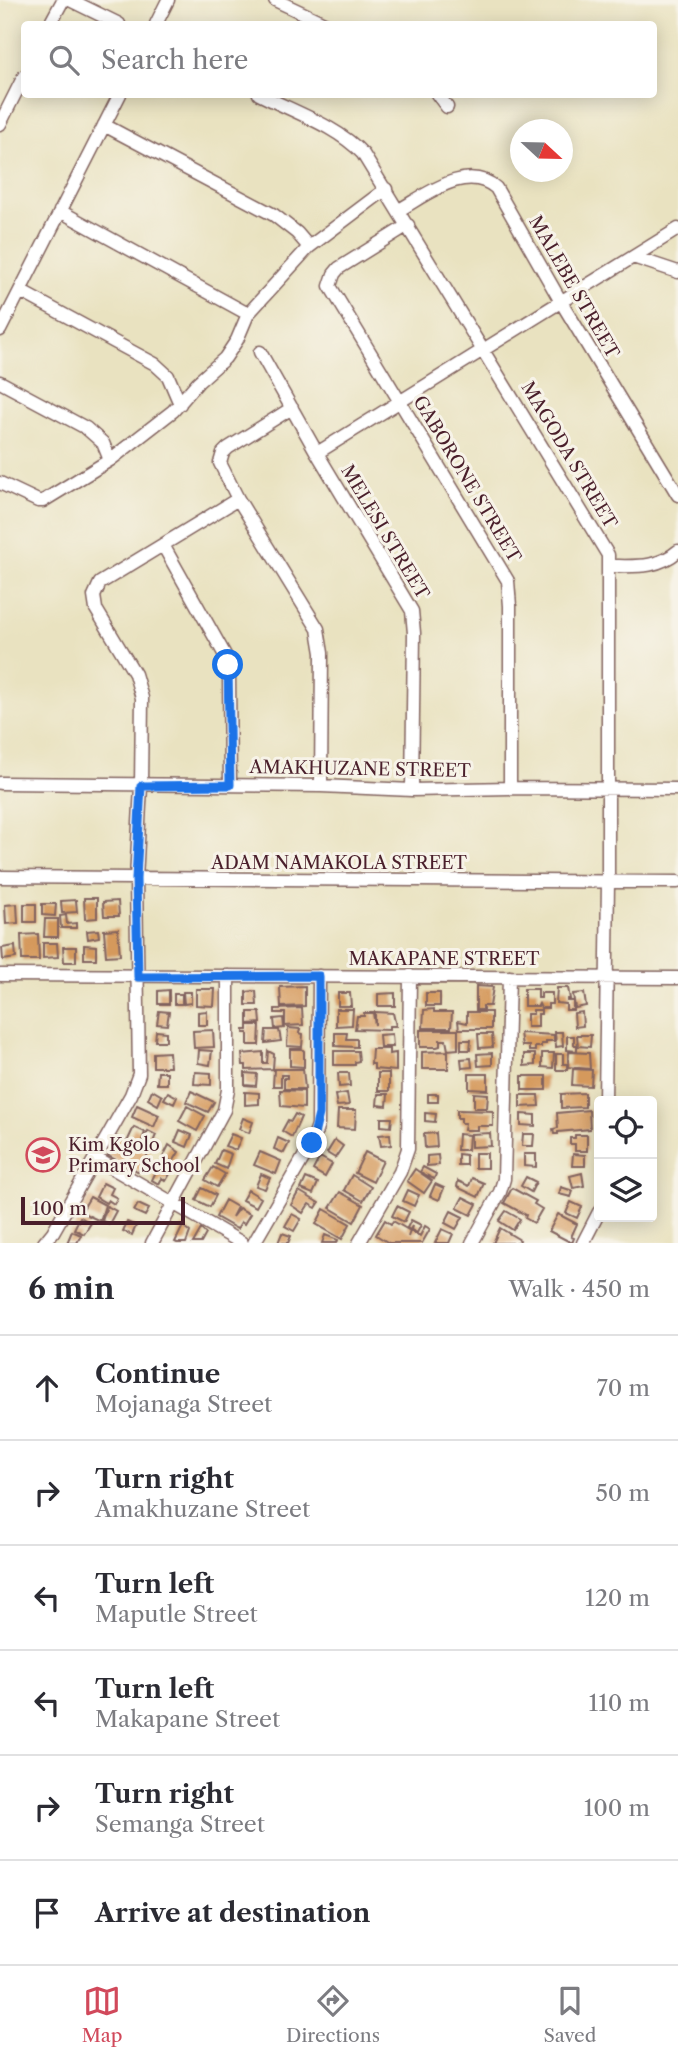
<!DOCTYPE html>
<meta charset="utf-8">
<style>
body{margin:0;font-family:"Libre Caslon Text",serif;background:#f2f2f3;color:#2b2b33}
.controls{position:absolute;right:21px;bottom:21px;display:grid;overflow:hidden;border-radius:7px;box-shadow:0 4px 18px #0003}
.controls button{width:63px;height:63px;display:grid;place-items:center;padding:0;border:0;border-bottom:2px solid #e1e1e2;background:#fff;color:#2b2b33;font:35px sans-serif}
.compass{position:absolute;left:510px;top:119px;width:63px;height:63px;border-radius:50%;background:#fff;box-shadow:0 4px 18px #0003;rotate:112deg}
.scale{position:absolute;left:21px;bottom:18px;width:164px;box-sizing:border-box;padding-left:7px;border:4px solid #4a1f2b;border-top:0;font-size:19px;line-height:24px;white-space:nowrap;color:#4a1f2b;-webkit-text-stroke:5px #f7f3e8;paint-order:stroke}
.stop{position:absolute;width:21px;height:21px;margin:-16px;border:5px solid #1a73e8;border-radius:50%;background:#fff}
.stop.end{background:#1a73e8;border-color:#fff;box-shadow:0 2px 7px #0008}
.list{margin:0;padding:0;list-style:none}
h2{display:flex;justify-content:space-between;align-items:center;height:91px;margin:0;padding:0 28px;font-size:30px}
h2 small{font-size:23px;font-weight:400;color:#7c7c81}
.list li{display:grid;grid-template-columns:46px 1fr auto;gap:21px;align-items:center;box-sizing:border-box;height:105px;padding:0 28px;border-top:2px solid #e1e1e2}
.list b{display:block;font-size:26px;white-space:nowrap}
.list p{margin:0;font-size:23px;white-space:nowrap;color:#7c7c81}
.list em{font-size:23px;font-style:normal;color:#7c7c81}
.icon{flex:none;width:38px;height:38px;fill:none;stroke:currentColor;stroke-width:2;stroke-linecap:round;stroke-linejoin:round}
.map{position:relative;flex:none;width:678px;height:1243px;overflow:hidden}
.search{position:absolute;background:#fff;box-shadow:0 4px 18px #0003;left:21px;right:21px;top:21px;height:77px;display:flex;align-items:center;gap:18px;box-sizing:border-box;padding:0 24px;border-radius:7px;color:#7c7c81;font-size:26px}
.sheet{height:721px;background:#fff}
nav{display:flex;justify-content:space-around;align-items:center;box-sizing:border-box;height:98px;border-top:2px solid #e1e1e2;background:#fff;font-size:19px;color:#7c7c81}
nav a{display:grid;justify-items:center;gap:4px}
nav .on{color:#d1495b}
.map>svg:first-child{display:block}
.building{fill:#d5995c}
.lines{fill:none;stroke-linecap:round;stroke-linejoin:round}
.minor-casing{stroke:#82635f;stroke-width:15}
.minor{stroke:#fff;stroke-width:12}
.route{stroke:#1a73e8;stroke-width:9}
.labels{text-anchor:middle;stroke-width:6;stroke-linejoin:round;paint-order:stroke}
.street-label{font-size:18px;fill:#4a1f2b;stroke:#f7f3e8}
.poi-label{font-size:18px;fill:#4a1f2b;stroke:#f7f3e8;text-anchor:start}
</style>
<div class="map">
<svg width="678" height="1243" viewBox="0 0 678 1243">
<rect width="100%" height="100%" fill="#f7f3e8"/>
<filter id="ink" filterUnits="userSpaceOnUse"><feTurbulence type="fractalNoise" baseFrequency=".0143" numOctaves="2"/><feDisplacementMap in="SourceGraphic" scale="14" xChannelSelector="R" yChannelSelector="G"/><feConvolveMatrix kernelMatrix="1 2 1 2 8 2 1 2 1" color-interpolation-filters="sRGB"/></filter>
<filter id="wash" filterUnits="userSpaceOnUse"><feTurbulence type="fractalNoise" baseFrequency=".00686" numOctaves="4" result="noise"/><feDisplacementMap in="SourceGraphic" scale="28" xChannelSelector="R" yChannelSelector="G"/><feGaussianBlur stdDeviation="1.57" result="paint"/><feColorMatrix in="noise" values="0 0 0 0 0 0 0 0 0 0 0 0 0 0 0 0 0 1.4 0 .05"/><feComposite in="paint" operator="in"/></filter>
<g filter="url(#wash)">
<rect width="100%" height="100%" fill="#e9e2c0"/>
<g id="blocks">
<!-- building -->
<path class="building" d="M84,898H97V918L85,919Z
M76,900L77,912L62,913L61,901Z
M118,901L119,916H104L103,902Z
M17,904L18,923L6,924L5,905Z
M24,904H36V922H24Z
M42,904H56L55,916L42,915Z
M66,915L67,924L76,923V928H61L60,916Z
M45,919H58V937H44Z
M118,929L120,955L106,956L104,930Z
M98,930L99,937L88,939L87,931Z
M38,934L39,960H22L21,935Z
M43,943H57L58,957L43,958Z
M84,945L96,946V959H84Z
M15,946L16,958L3,960L2,948Z
M63,947H76V962H64Z
M305,986V1006L281,1007L280,987Z
M476,986L493,987L490,1006H483V1010H476Z
M557,988H568L570,999H567V1001H573V1010H566V1004L556,1003Z
M196,989H215L214,1006L196,1005Z
M524,989H538V998H541V993H552V1004H548V1008H541L539,1004L538,1006H524Z
M169,990V1004H158V991Z
M256,991L257,1005H246V992Z
M183,992H191V1003L184,1004Z
M338,993H350L351,1006H338Z
M395,993V1006H378V994Z
M426,993H440V1006H426Z
M584,993L586,1006L575,1008L573,994Z
M174,994H182V1004H174Z
M302,1008L303,1025L285,1026V1013H275V1009Z
M336,1009H353L352,1025L336,1026Z
M434,1009V1012H452L451,1028H423L424,1010Z
M533,1010H541V1014H538V1027H527V1014H533Z
M159,1011L169,1012L167,1025L157,1024Z
M207,1011V1025H198V1012Z
M248,1012H260L261,1023L248,1024Z
M375,1012L393,1013L396,1026H389V1030L355,1029L357,1016H364V1013H373L375,1025Z
M467,1012H491V1029H459L458,1021L467,1023Z
M582,1012L583,1026L575,1027L574,1013Z
M283,1018L284,1028L275,1029L274,1019Z
M248,1025H260L259,1045H248V1033H244V1030H248Z
M288,1028L300,1029L299,1033L303,1034L302,1047L287,1046Z
M213,1030L214,1047L194,1048L193,1031Z
M266,1030H279L281,1041L265,1043Z
M420,1030H458V1049L448,1050L446,1040H440V1046L437,1047H420Z
M156,1031L166,1032V1041H155Z
M555,1032H562L563,1046L556,1047Z
M335,1033H347L346,1039H357V1047L335,1046Z
M520,1033L554,1035V1041H546V1044H541V1047H535V1051H529V1046H522Z
M392,1034L393,1047H380L379,1035Z
M478,1034H492L493,1047L479,1048Z
M577,1035H591L590,1047L578,1046Z
M567,1036H574V1045H577V1051L567,1050Z
M461,1040H471L470,1050H461Z
M290,1049H302L304,1051V1067L290,1066Z
M372,1049H389V1054L396,1053V1071L374,1069V1064H371Z
M199,1050L212,1051L210,1065L198,1063Z
M268,1051L274,1054L273,1069L246,1070V1065H243L242,1054L263,1052V1063H267Z
M334,1051H358L359,1061L355,1062V1065H334Z
M448,1051V1069H422V1052Z
M169,1052L170,1067H153V1053Z
M569,1052L589,1053L590,1069L568,1067Z
M492,1053V1065L478,1066L477,1054Z
M542,1053H554L553,1068L542,1067Z
M524,1054H535V1065L524,1066Z
M556,1054H563V1064H567V1070H556Z
M471,1058L472,1067L462,1068L461,1059Z
M274,1069H303L305,1089H284V1078H287V1075H281V1086H273Z
M573,1069L592,1070L591,1086L572,1085Z
M158,1072H167V1084H157Z
M195,1072L211,1073V1085L194,1084Z
M245,1073L257,1074L256,1086L245,1085Z
M338,1073H349L350,1086L339,1087Z
M378,1073H389V1091H378Z
M469,1074H488V1090L469,1089Z
M522,1076H546V1090H522Z
M152,1090L162,1096L158,1105L148,1099Z
M280,1090L304,1091V1108L281,1106Z
M191,1091L214,1102L208,1112L186,1102Z
M168,1092L177,1097L174,1104L164,1099Z
M245,1092L259,1093V1104L245,1105Z
M347,1093L349,1105L337,1106L335,1095Z
M474,1093L488,1094L487,1108H474Z
M585,1093V1107L561,1108V1094Z
M378,1094H388L387,1106L377,1105Z
M428,1094H438V1102H428Z
M520,1095H538L539,1106L520,1107Z
M137,1105L159,1115L154,1127L132,1117Z
M187,1106L205,1116L197,1131L179,1121Z
M338,1110H356L355,1129L337,1128Z
M457,1110L493,1111V1126H477V1130H464L465,1123H461V1118H457Z
M589,1110L590,1129L558,1132V1134H554L553,1129L558,1128L557,1113Z
M425,1113L436,1114L435,1122L425,1121Z
M295,1114L301,1117L292,1137L282,1131L288,1120L291,1121Z
M521,1114L535,1115V1126L521,1125Z
M243,1118L253,1122L249,1133L239,1129Z
M381,1118H392L391,1127L381,1126Z
M134,1127L145,1132L139,1149L148,1154L139,1172L108,1156L117,1137L127,1142Z
M180,1130L192,1135L187,1147L175,1142Z
M148,1131L156,1135L149,1152L141,1149Z
M436,1133L437,1147L425,1148L424,1134Z
M490,1133L491,1146L471,1147V1134Z
M231,1134L241,1138L236,1150L225,1146Z
M390,1134L391,1145L381,1146L379,1135Z
M458,1134L469,1135L468,1150H457Z
M523,1134H534L533,1146H522Z
M575,1135H587V1151H575V1144H570V1138H575Z
M278,1138L289,1143L284,1153L274,1149Z
M335,1140L343,1146L335,1158L327,1153Z
M169,1145L179,1152L173,1162L163,1157Z
M221,1150L231,1154L226,1169L215,1164Z
M260,1152L281,1161L276,1174L254,1165Z
M365,1152L383,1161L373,1182L355,1173Z
M475,1153H487V1168H475Z
M458,1154L466,1155V1165H458Z
M524,1154H536V1167L524,1166Z
M573,1154L585,1155V1166H572Z
M438,1155L439,1165L427,1166V1156Z
M320,1157L332,1164L325,1177L313,1170Z
M160,1163L172,1170L166,1181L162,1178L159,1184L152,1180Z
M213,1167L225,1174L217,1187L205,1180Z
M423,1167L436,1174L434,1179L420,1172Z
M415,1169L432,1181L424,1193L407,1181Z
M582,1173L584,1186L573,1188L570,1176Z
M261,1174L270,1178L265,1189L256,1186Z
M352,1175L371,1187L363,1201L344,1190Z
M526,1177L536,1182L531,1192L521,1186Z
M306,1178L318,1183L313,1194L301,1189Z
M472,1178L484,1183L478,1197L457,1187L458,1181L469,1186Z
M103,1183L113,1188L110,1194L117,1198L114,1204L108,1200L106,1203L96,1197Z
M435,1184L444,1188L439,1200L430,1196Z
M561,1187L573,1191L571,1197L559,1194Z
M202,1188L216,1195L210,1207L196,1200Z
M512,1188L536,1201L534,1204L542,1209L534,1223L525,1218L526,1215L504,1203Z
M248,1190L261,1198L256,1207L242,1200Z
M408,1190L419,1195L414,1206L403,1201Z
M299,1191L319,1203L316,1208L309,1204L303,1213L291,1205Z
M340,1192L363,1205L354,1222L330,1208Z
M90,1197L105,1205L100,1221L81,1212Z
M463,1197L477,1204L471,1215L457,1208Z
M225,1200L237,1207L232,1217L239,1208L250,1214L244,1224L241,1222L237,1229L216,1217Z
M571,1202L582,1207L577,1218L566,1213Z
M138,1204L149,1209L145,1216L134,1211Z
M107,1206L116,1211L109,1224L102,1221Z
M397,1206L409,1212L404,1222L392,1216Z
M324,1209L350,1224L342,1239L316,1224Z
M451,1211L463,1217L456,1229L445,1223Z
M506,1211L520,1219L513,1230L499,1221Z
M292,1214L301,1219L294,1231L285,1226Z
M558,1214L577,1224L571,1237L574,1238L572,1243L549,1231Z
M80,1217L91,1223L84,1234L74,1229Z
M385,1220L391,1224L393,1221L410,1231L408,1237L410,1231L420,1236L425,1226L430,1229L422,1243H389L376,1235Z
M411,1220L421,1225L417,1233L411,1230L412,1226L410,1230L407,1228Z
M127,1222L136,1226L132,1235L123,1231Z
M183,1226L190,1232L186,1243H177L175,1242Z
M500,1228L520,1240L518,1243H493Z
M201,1229L206,1234L201,1243H193Z
M442,1229L453,1234L449,1243H435Z
M72,1231L81,1235L77,1243H67Z
M282,1233L291,1236L288,1243H278Z
M325,1235L338,1240L337,1243H322Z"/>
</g>
</g>
<g filter="url(#ink)">
<use href="#blocks" fill-opacity="0" stroke="#82635f" stroke-width="2"/>
<g class="lines">
<defs>
<path id="minor" d="M70,0L119,24
M275,0L326,24
M50,24L63,0
M156,24L168,0
M259,94C294,112 337,126 363,154L608,555V882L605,1101
M437,94L447,107
M0,124L24,76
M104,125L274,215L297,233L309,247
M399,210C426,195 467,162 496,188L560,300L678,495
M60,211L248,314
M408,225L339,268L334,274L330,286L508,581L510,606V788
M633,257L678,272
M20,291L155,364L168,376L180,404
M0,330L120,94
M260,352L317,453L412,611L414,633L412,790
M0,382L86,428L103,443L110,460
M292,408L228,448L223,453L220,463L238,499L318,629L322,653L321,786
M317,453L678,229
M0,483L38,501H43L110,460L173,411L198,382L225,358L237,340L248,314L309,247L386,189
M163,545L226,657L229,674L230,785
M609,566C635,566 657,569 678,551
M0,783L321,786L412,790L510,788L678,789
M0,877L678,882
M0,975L678,978
M95,1158L242,1243
M44,1243L53,1232L131,1095L139,1074L136,879L141,786L142,698L135,674L96,609L94,596L100,583L238,499
M152,1243L224,1110L228,1090V976
M254,1243L312,1143L318,1125L319,976
M359,1243L400,1172L408,1149L410,976
M472,1243L500,1192L504,1179L509,977
M583,1243L599,1212"/>
</defs>
<!-- minor casing -->
<use href="#minor" class="minor-casing"/>
<!-- minor -->
<use href="#minor" class="minor"/>
</g>
</g>
<g class="lines" filter="url(#ink)">
<!-- route -->
<path class="route" d="M228,665L230,785L141,786L136,879L138,977L319,976V1114L312,1143"/>
</g>
<!-- icons -->
<defs>
<symbol id="school-ring" viewBox="-11 -11 22 22"><circle r="9.5" fill="#f7f3e8" stroke="#d1495b" stroke-width="1.5"/><path d="M0-5L7-2L0 1L-7-2ZM-4 1L0 2.5L4 1V4Q0 6-4 4Z" fill="#d1495b"/></symbol>
</defs>
<g fill-rule="evenodd">
<use href="#school-ring" x="24" y="1136" width="38" height="38"/>
</g>
<g class="labels">
<!-- street labels -->
<g class="street-label">
<text transform="translate(574 287) rotate(60)" y="6">MALEBE STREET</text>
<text transform="translate(569 455) rotate(59)" y="6">MAGODA STREET</text>
<text transform="translate(467 479) rotate(59)" y="6">GABORONE STREET</text>
<text transform="translate(385 532) rotate(59)" y="6">MELESI STREET</text>
<text transform="translate(360 769) rotate(1)" y="6">AMAKHUZANE STREET</text>
<text x="339" y="869">ADAM NAMAKOLA STREET</text>
<text x="444" y="965">MAKAPANE STREET</text>
</g>
<!-- poi labels -->
<g class="poi-label">
<text x="68" y="1151">Kim Kgolo<tspan x="68" dy="21">Primary School</tspan></text>
</g>
</g>
</svg>
<div class="controls">
<button><svg class="icon" aria-label="locate" viewBox="0 0 24 24"><circle cx="12" cy="12" r="6"/><path d="M12 2v4M12 18v4M2 12h4M18 12h4"/></svg></button>
<button><svg class="icon" aria-label="layers" viewBox="0 0 24 24"><path d="M12 4l9 5-9 5-9-5zM3 14l9 5 9-5"/></svg></button>
</div>
<svg class="compass" viewBox="-18 -18 36 36"><path d="M0-13l5 13h-10z" fill="#e53935"/><path d="M0 13l5-13h-10z" fill="#7c7c81"/></svg>
<div class="scale">100 m</div>
<div class="stop" style="left:228px;top:665px"></div>
<div class="stop end" style="left:312px;top:1143px"></div>
<div class="search"><svg class="icon" aria-label="search" viewBox="0 0 24 24"><circle cx="10" cy="10" r="6"/><path d="M15 15l6 6"/></svg>Search here</div>
</div>
<section class="sheet">
<h2>6 min<small>Walk · 450 m</small></h2>
<ul class="list">
<li><svg class="icon" aria-label="ahead" viewBox="0 0 24 24"><path d="M12 20V5M6 11l6-6 6 6"/></svg><div><b>Continue</b><p>Mojanaga Street</p></div><em>70 m</em></li>
<li><svg class="icon" aria-label="right" viewBox="0 0 24 24"><path d="M7 20v-9h11M14 6l5 5-5 5"/></svg><div><b>Turn right</b><p>Amakhuzane Street</p></div><em>50 m</em></li>
<li><svg class="icon" aria-label="left" viewBox="0 0 24 24"><path d="M17 20v-9H6M10 6l-5 5 5 5"/></svg><div><b>Turn left</b><p>Maputle Street</p></div><em>120 m</em></li>
<li><svg class="icon" aria-label="left" viewBox="0 0 24 24"><path d="M17 20v-9H6M10 6l-5 5 5 5"/></svg><div><b>Turn left</b><p>Makapane Street</p></div><em>110 m</em></li>
<li><svg class="icon" aria-label="right" viewBox="0 0 24 24"><path d="M7 20v-9h11M14 6l5 5-5 5"/></svg><div><b>Turn right</b><p>Semanga Street</p></div><em>100 m</em></li>
<li><svg class="icon" aria-label="arrive" viewBox="0 0 24 24"><path d="M6 21V4h12l-3 4 3 4H6"/></svg><div><b>Arrive at destination</b></div></li>
</ul>
</section>
<nav>
<a class="on"><svg class="icon" aria-label="map" viewBox="0 0 24 24"><path d="M3 6l6-2 6 2 6-2v14l-6 2-6-2-6 2zM9 4v14M15 6v14"/></svg>Map</a>
<a><svg class="icon" aria-label="directions" viewBox="0 0 24 24"><path d="M12 3l9 9-9 9-9-9zM9 14v-3h6M13 9l2 2-2 2"/></svg>Directions</a>
<a><svg class="icon" aria-label="saved" viewBox="0 0 24 24"><path d="M7 4h10v16l-5-4-5 4z"/></svg>Saved</a>
</nav>
